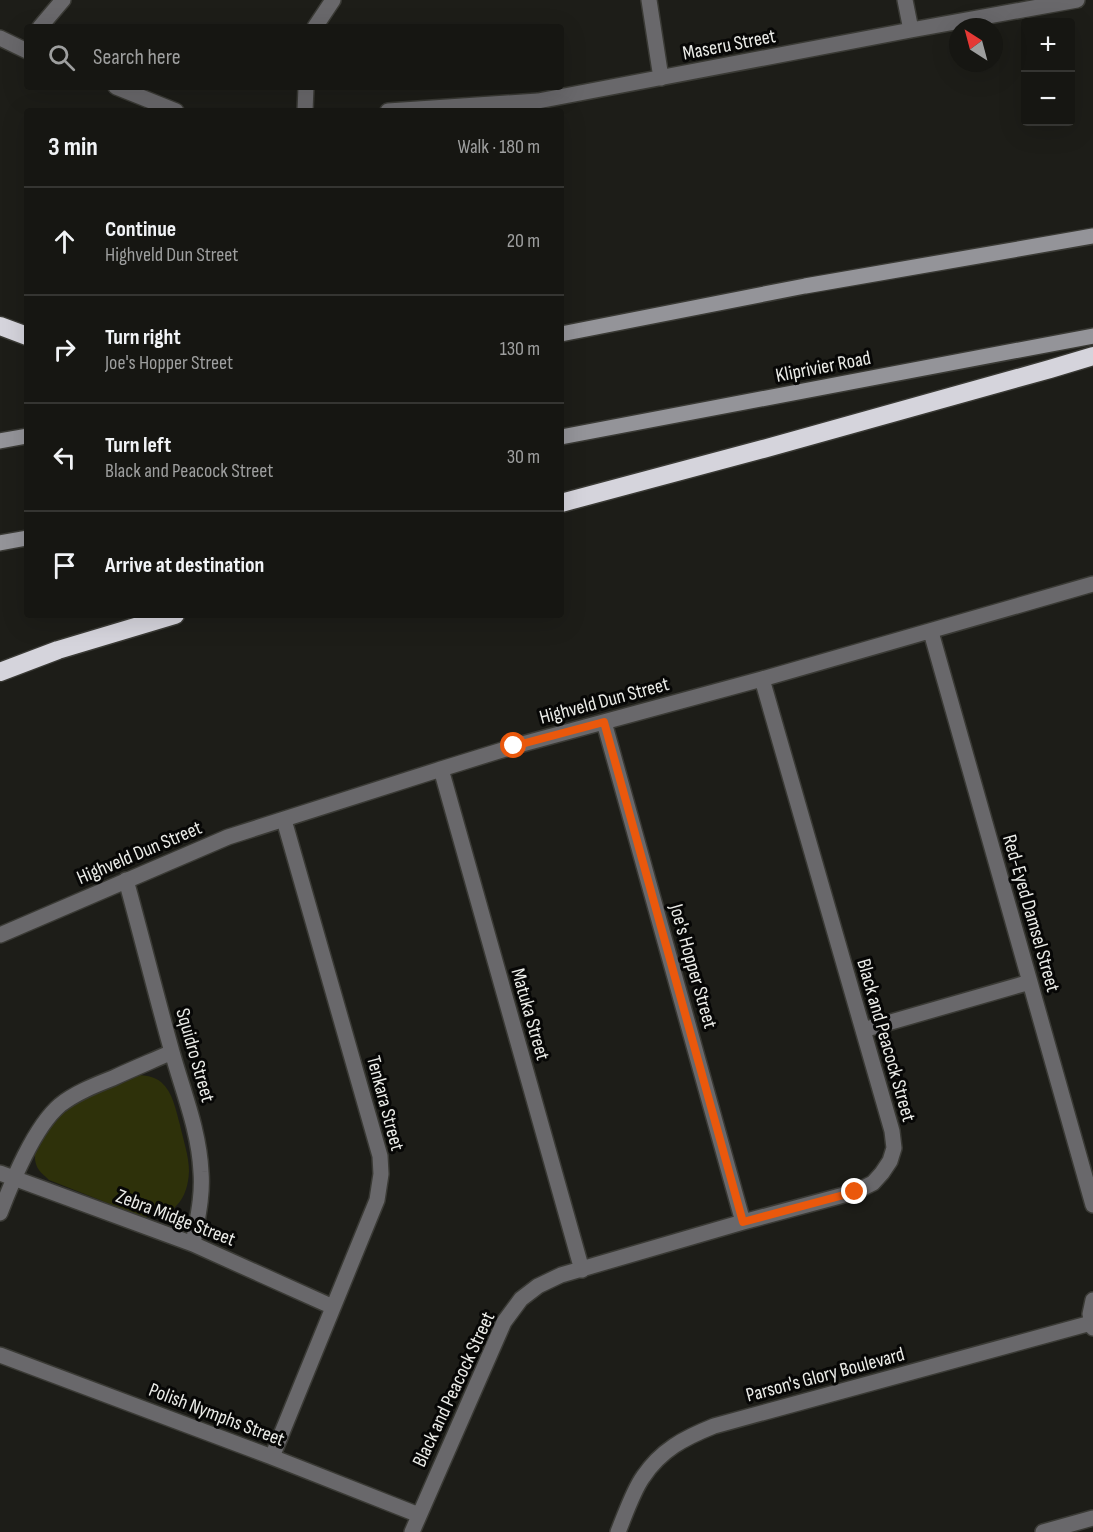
<!DOCTYPE html>
<meta charset="utf-8">
<style>
body{margin:0;font-family:"Sofia Sans Condensed",sans-serif;background:#232320;color:#f1f3f6}
.controls{position:absolute;right:18px;top:18px;display:grid;overflow:hidden;border-radius:6px;box-shadow:0 6px 24px #0002}
.controls button{width:54px;height:54px;display:grid;place-items:center;padding:0;border:0;border-bottom:2px solid #353532;background:#161612;color:#f1f3f6;font:30px sans-serif}
.compass{position:absolute;left:949px;top:18px;width:54px;height:54px;border-radius:50%;background:#161612;box-shadow:0 6px 24px #0002;rotate:324deg}
.stop{position:absolute;width:18px;height:18px;margin:-14px;border:4px solid #ea580c;border-radius:50%;background:#fff}
.stop.end{background:#ea580c;border-color:#fff;box-shadow:0 2px 6px #0008}
.list{margin:0;padding:0;list-style:none}
h2{display:flex;justify-content:space-between;align-items:center;height:78px;margin:0;padding:0 24px;font-size:26px}
h2 small{font-size:20px;font-weight:400;color:#9e9f9f}
.list li{display:grid;grid-template-columns:39px 1fr auto;gap:18px;align-items:center;box-sizing:border-box;height:108px;padding:0 24px;border-top:2px solid #353532}
.list b{display:block;font-size:22px;white-space:nowrap}
.list p{margin:0;font-size:20px;white-space:nowrap;color:#9e9f9f}
.list em{font-size:20px;font-style:normal;color:#9e9f9f}
.icon{flex:none;width:33px;height:33px;fill:none;stroke:currentColor;stroke-width:2;stroke-linecap:round;stroke-linejoin:round}
.map{position:relative;flex:none;width:1093px;height:1532px;overflow:hidden}
.search{position:absolute;background:#161612;box-shadow:0 6px 24px #0002;left:24px;top:24px;width:540px;height:66px;display:flex;align-items:center;gap:15px;box-sizing:border-box;padding:0 21px;border-radius:6px;color:#9e9f9f;font-size:22px}
.panel{position:absolute;background:#161612;box-shadow:0 6px 24px #0002;left:24px;top:108px;width:540px;height:510px;border-radius:6px}
.map>svg:first-child{display:block}
.green{fill:#2e310a}
.lines{fill:none;stroke-linecap:round;stroke-linejoin:round}
.minor-casing{stroke:#3a3a35;stroke-width:18}
.secondary-casing{stroke:#3a3a35;stroke-width:18}
.motorway-casing{stroke:#3a3a35;stroke-width:21}
.minor{stroke:#69686b;stroke-width:15}
.secondary{stroke:#949499;stroke-width:15}
.motorway{stroke:#d5d4dc;stroke-width:18}
.route{stroke:#ea580c;stroke-width:8}
.labels{text-anchor:middle;stroke-width:6;stroke-linejoin:round;paint-order:stroke}
.street-label{font-size:20px;fill:#ebece8;stroke:#070706}
</style>
<div class="map">
<svg width="1093" height="1532" viewBox="0 0 1093 1532">
<rect width="100%" height="100%" fill="#1d1d18"/>
<!-- green -->
<path class="green" d="M135,1075C144,1075 154,1076 161,1082C173,1092 176,1111 180,1125C183,1139 189,1156 189,1171C188,1200 173,1218 143,1217L49,1180C46,1177 41,1173 39,1170C24,1146 56,1114 76,1103C95,1093 115,1084 135,1075Z"/>
<g class="lines">
<defs>
<path id="minor" d="M649,0L661,78
M905,0L911,30
M40,27L63,0
M315,27L333,0
M0,38L27,51
M116,87L176,111
M305,111L306,87
M388,111L538,101L911,30L1077,0
M931,632L1093,1205
M604,722L743,1222
M441,769L582,1270
M126,880C142,938 156,995 172,1052C183,1092 199,1130 201,1172C203,1196 197,1220 193,1244
M0,935L228,837L441,769L515,746L762,679L1093,584
M863,1030L1030,982
M0,1173L193,1244L333,1307
M0,1213C12,1182 34,1127 60,1105C75,1093 95,1085 113,1078C132,1069 152,1061 172,1052
M1093,1300L1090,1314L1093,1328
M0,1355L272,1457L419,1515
M272,1457L377,1200L381,1174L380,1156L284,820
M412,1532L504,1322L521,1299L538,1286L561,1275L743,1222L855,1192L873,1183L882,1173L890,1161L894,1148L892,1131L762,679
M618,1532C625,1515 633,1491 643,1477C661,1450 684,1438 714,1426L1091,1323
M1043,1532L1093,1518"/>
<path id="secondary" d="M561,334L805,286L1093,236
M561,437L1093,336
M0,441L27,436
M0,543L27,538"/>
<path id="motorway" d="M0,326L27,336
M561,503L763,449L1050,369L1093,356
M0,672L58,650L175,615"/>
</defs>
<!-- minor casing -->
<use href="#minor" class="minor-casing"/>
<!-- secondary casing -->
<use href="#secondary" class="secondary-casing"/>
<!-- motorway casing -->
<use href="#motorway" class="motorway-casing"/>
<!-- minor -->
<use href="#minor" class="minor"/>
<!-- secondary -->
<use href="#secondary" class="secondary"/>
<!-- motorway -->
<use href="#motorway" class="motorway"/>
</g>
<g class="lines">
<!-- route -->
<path class="route" d="M514,746L604,722L743,1222L855,1192"/>
</g>
<g class="labels">
<!-- street labels -->
<g class="street-label">
<text transform="translate(729 44) rotate(-11)" y="7">Maseru Street</text>
<text transform="translate(823 366) rotate(-11)" y="7">Kliprivier Road</text>
<text transform="translate(604 700) rotate(-15)" y="7">Highveld Dun Street</text>
<text transform="translate(139 852) rotate(-23)" y="7">Highveld Dun Street</text>
<text transform="translate(1032 913) rotate(74)" y="7">Red-Eyed Damsel Street</text>
<text transform="translate(694 966) rotate(74)" y="7">Joe's Hopper Street</text>
<text transform="translate(531 1014) rotate(74)" y="7">Matuka Street</text>
<text transform="translate(887 1040) rotate(74)" y="7">Black and Peacock Street</text>
<text transform="translate(196 1055) rotate(74)" y="7">Squidro Street</text>
<text transform="translate(386 1103) rotate(75)" y="7">Tenkara Street</text>
<text transform="translate(176 1217) rotate(21)" y="7">Zebra Midge Street</text>
<text transform="translate(825 1374) rotate(-15)" y="7">Parson's Glory Boulevard</text>
<text transform="translate(453 1389) rotate(-65)" y="7">Black and Peacock Street</text>
<text transform="translate(217 1414) rotate(21)" y="7">Polish Nymphs Street</text>
</g>
</g>
</svg>
<div class="controls">
<button>+</button>
<button>−</button>
</div>
<svg class="compass" viewBox="-18 -18 36 36"><path d="M0-13l5 13h-10z" fill="#e53935"/><path d="M0 13l5-13h-10z" fill="#9e9f9f"/></svg>
<div class="stop" style="left:514px;top:746px"></div>
<div class="stop end" style="left:855px;top:1192px"></div>
<div class="search"><svg class="icon" aria-label="search" viewBox="0 0 24 24"><circle cx="10" cy="10" r="6"/><path d="M15 15l6 6"/></svg>Search here</div>
<section class="panel">
<h2>3 min<small>Walk · 180 m</small></h2>
<ul class="list">
<li><svg class="icon" aria-label="ahead" viewBox="0 0 24 24"><path d="M12 20V5M6 11l6-6 6 6"/></svg><div><b>Continue</b><p>Highveld Dun Street</p></div><em>20 m</em></li>
<li><svg class="icon" aria-label="right" viewBox="0 0 24 24"><path d="M7 20v-9h11M14 6l5 5-5 5"/></svg><div><b>Turn right</b><p>Joe's Hopper Street</p></div><em>130 m</em></li>
<li><svg class="icon" aria-label="left" viewBox="0 0 24 24"><path d="M17 20v-9H6M10 6l-5 5 5 5"/></svg><div><b>Turn left</b><p>Black and Peacock Street</p></div><em>30 m</em></li>
<li><svg class="icon" aria-label="arrive" viewBox="0 0 24 24"><path d="M6 21V4h12l-3 4 3 4H6"/></svg><div><b>Arrive at destination</b></div></li>
</ul>
</section>
</div>
